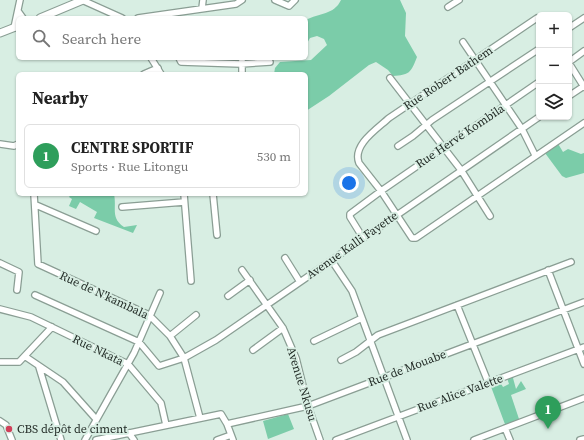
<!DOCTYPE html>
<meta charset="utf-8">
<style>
body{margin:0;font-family:"Source Serif 4",serif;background:#f6f6f6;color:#222}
.controls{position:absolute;right:12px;top:12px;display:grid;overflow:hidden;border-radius:6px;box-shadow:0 1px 3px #0004}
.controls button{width:36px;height:36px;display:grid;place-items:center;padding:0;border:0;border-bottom:1px solid #e0e0e0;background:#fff;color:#222;font:20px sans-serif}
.you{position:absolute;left:349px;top:183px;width:14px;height:14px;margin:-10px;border:3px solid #fff;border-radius:50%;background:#1a73e8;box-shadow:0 0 0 6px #1a73e833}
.badge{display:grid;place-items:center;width:26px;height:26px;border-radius:50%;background:#0b8043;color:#fff;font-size:13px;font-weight:700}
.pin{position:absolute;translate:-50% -33px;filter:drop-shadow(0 1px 2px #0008)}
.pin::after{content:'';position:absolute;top:21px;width:14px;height:12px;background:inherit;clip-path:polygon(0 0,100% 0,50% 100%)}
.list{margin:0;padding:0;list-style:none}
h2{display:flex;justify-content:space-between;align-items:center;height:52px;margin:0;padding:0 16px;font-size:17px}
h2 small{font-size:13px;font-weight:400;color:#767676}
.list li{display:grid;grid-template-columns:26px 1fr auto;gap:12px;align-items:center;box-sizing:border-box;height:64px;margin:0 8px 8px;padding:0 8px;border:1px solid #e0e0e0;border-radius:6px}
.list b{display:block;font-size:15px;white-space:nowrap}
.list p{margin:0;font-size:13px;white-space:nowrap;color:#767676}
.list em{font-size:13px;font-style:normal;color:#767676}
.icon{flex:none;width:22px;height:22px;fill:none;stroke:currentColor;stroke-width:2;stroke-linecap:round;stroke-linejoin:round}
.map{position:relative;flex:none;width:584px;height:440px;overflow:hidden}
.search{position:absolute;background:#fff;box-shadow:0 1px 3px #0004;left:16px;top:16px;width:292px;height:44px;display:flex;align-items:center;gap:10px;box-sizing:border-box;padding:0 14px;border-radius:6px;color:#767676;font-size:15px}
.panel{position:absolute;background:#fff;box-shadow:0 1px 3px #0004;left:16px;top:72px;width:292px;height:124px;border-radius:6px}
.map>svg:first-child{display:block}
.green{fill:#7bcca9}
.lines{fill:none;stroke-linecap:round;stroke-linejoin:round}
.minor-casing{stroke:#8a9e94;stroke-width:8}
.major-casing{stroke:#8a9e94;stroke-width:9}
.minor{stroke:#fff;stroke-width:5.5}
.major{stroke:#fff;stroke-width:7}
.poi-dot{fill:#d0405a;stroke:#d8eee3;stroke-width:1.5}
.labels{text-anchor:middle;stroke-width:4;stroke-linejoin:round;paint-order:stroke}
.street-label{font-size:12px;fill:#232c27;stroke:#d8eee3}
.poi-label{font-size:12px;fill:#232c27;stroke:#d8eee3;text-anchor:start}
</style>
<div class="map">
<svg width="584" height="440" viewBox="0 0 584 440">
<rect width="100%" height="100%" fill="#d8eee3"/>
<!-- green -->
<path class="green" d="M341,0H400L406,13L405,36L417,57C411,73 409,75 393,76L388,70L376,62L369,65L329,96L306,111V74H274L275,68L280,62L311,60L327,45L324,39L317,36L310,38L306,45V20C319,13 334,15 341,0Z
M557,142L563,152L568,149L581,154L584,153V173L566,178L562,176L545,153Z
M71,194H114C117,208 110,218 124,227L137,225L133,233L94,218L97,212L80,202L76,209L69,206L72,199L69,197Z
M516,374L513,378L516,389L521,381L526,389L511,395L520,422L506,427L490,384L499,380L503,387L509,384L507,378Z
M288,414L294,429L268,439L263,421Z"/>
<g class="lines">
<defs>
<path id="minor" d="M82,0L122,18
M275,0L289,6L295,0
M448,7L459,0
M202,8L203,0
M18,11L23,18
M138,18L236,4L242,0
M539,20L537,18L389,118C377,129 352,145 359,163L381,191L412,238H416L584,123
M14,28L20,0
M569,28L584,18
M463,42L522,129L535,155
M151,58L161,74
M179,58L181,62L241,64L270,62
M569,62L584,51
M569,63L584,87
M144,74L158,68
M242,74V58
M390,78L461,170L490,216
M569,96L584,86
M0,144L14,146L18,144
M398,146L413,136L432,120L539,49
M34,194L38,264L149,315L170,336L184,358L200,418
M184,194L191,281
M213,194L217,235
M36,205L96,231
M122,207L184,202
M363,238L350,217V214L381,191L539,82
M285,258L300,282
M332,261L352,291L407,440
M0,263L19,272L17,290
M242,270L283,328L296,358L308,406L320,440
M548,270L584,364
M35,295L139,342L159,366L184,358L216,340L539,117
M228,296L250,280
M457,305L488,382
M0,309L31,317L128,364L161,403L166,425
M170,336L196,315
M314,341L362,318
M253,350L283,328
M26,357L63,382L96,419
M341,360L356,352L378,335L571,262
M0,362H19L52,327
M39,367L61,440
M0,421L6,425L12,440
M227,424L308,406L584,302
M505,428L510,440
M129,433L134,440
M85,440L134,353L160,293
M96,440L221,414L227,424L233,440
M217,440L231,435
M336,440L584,347
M474,440L584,398
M580,440L584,439"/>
<path id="major" d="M40,18L83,0
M0,33L18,26"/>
</defs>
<!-- minor casing -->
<use href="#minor" class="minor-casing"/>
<!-- major casing -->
<use href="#major" class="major-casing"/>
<!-- minor -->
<use href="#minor" class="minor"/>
<!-- major -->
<use href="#major" class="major"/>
</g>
<!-- markers -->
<circle class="poi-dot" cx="9" cy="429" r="4"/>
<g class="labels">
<!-- street labels -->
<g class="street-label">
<text transform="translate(448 78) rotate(-34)" y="4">Rue Robert Bathem</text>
<text transform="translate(460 136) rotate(-34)" y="4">Rue Hervé Kombila</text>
<text transform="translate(352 245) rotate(-35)" y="4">Avenue Kalli Fayette</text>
<text transform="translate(104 295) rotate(25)" y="4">Rue de N'kambala</text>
<text transform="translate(98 350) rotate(26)" y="4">Rue Nkata</text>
<text transform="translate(407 368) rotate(-21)" y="4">Rue de Mouabe</text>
<text transform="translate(302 384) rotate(73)" y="4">Avenue Nkusu</text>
<text transform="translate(460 393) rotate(-20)" y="4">Rue Alice Valette</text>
</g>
<!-- poi labels -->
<g class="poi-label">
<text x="17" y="433">CBS dépôt de ciment</text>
</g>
</g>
</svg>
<div class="controls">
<button>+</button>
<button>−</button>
<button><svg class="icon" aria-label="layers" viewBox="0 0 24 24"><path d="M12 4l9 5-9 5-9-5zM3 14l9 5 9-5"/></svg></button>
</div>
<div class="you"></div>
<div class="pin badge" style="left:548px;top:429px;background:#2e9e5b">1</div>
<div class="search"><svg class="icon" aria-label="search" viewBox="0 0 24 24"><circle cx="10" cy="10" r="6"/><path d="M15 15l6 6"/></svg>Search here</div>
<section class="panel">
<h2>Nearby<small></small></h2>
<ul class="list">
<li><span class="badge" style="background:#2e9e5b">1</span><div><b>CENTRE SPORTIF</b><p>Sports · Rue Litongu</p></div><em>530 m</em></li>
</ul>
</section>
</div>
